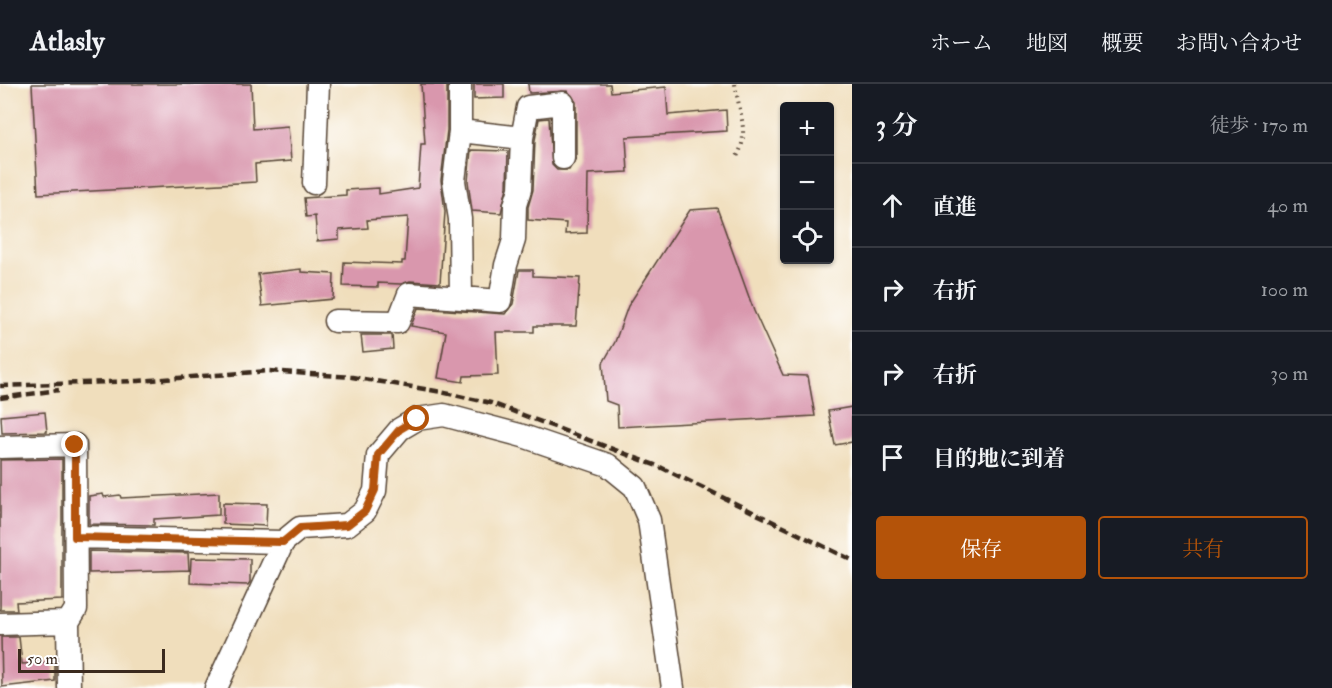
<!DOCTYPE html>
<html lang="ja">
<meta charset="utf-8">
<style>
body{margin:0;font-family:"IM FELL Double Pica","Noto Serif JP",serif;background:#242831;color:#f1f3f6}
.controls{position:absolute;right:18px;top:18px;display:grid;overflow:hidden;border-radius:6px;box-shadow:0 2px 4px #0004}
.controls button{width:54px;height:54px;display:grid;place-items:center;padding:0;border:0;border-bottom:2px solid #363941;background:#171b24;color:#f1f3f6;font:30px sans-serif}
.scale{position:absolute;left:18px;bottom:15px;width:147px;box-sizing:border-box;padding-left:6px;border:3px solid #3b2a1e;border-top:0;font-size:16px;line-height:21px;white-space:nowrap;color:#3b2a1e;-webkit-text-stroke:4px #fff;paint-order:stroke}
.stop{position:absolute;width:18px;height:18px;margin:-14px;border:4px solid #b45309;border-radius:50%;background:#fff}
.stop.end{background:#b45309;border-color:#fff;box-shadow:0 2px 6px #0008}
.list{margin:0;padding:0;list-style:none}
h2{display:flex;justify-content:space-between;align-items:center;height:78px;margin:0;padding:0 24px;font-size:26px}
h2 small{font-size:20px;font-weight:400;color:#9ea1a6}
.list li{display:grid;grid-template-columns:39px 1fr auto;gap:18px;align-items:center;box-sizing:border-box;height:84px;padding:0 24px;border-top:2px solid #363941}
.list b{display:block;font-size:22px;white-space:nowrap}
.list em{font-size:20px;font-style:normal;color:#9ea1a6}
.actions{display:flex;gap:12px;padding:18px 24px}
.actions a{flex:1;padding:14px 0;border:2px solid #b45309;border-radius:6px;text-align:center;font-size:21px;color:#b45309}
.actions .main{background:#b45309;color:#fff}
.icon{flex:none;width:33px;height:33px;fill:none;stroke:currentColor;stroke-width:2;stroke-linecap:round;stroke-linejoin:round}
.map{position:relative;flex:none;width:852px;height:604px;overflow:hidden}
header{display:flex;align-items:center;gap:36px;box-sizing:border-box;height:84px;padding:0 30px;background:#171b24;border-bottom:2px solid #363941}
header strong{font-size:28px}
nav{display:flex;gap:33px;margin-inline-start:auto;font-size:21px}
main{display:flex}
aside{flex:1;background:#171b24}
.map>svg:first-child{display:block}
.building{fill:#d997ad}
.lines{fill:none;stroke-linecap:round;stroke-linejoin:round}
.minor-casing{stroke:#564536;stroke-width:25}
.path{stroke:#564536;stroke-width:4;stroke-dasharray:1.5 4.5;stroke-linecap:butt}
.minor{stroke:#fff;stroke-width:22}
.rail{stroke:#3b2a1e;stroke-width:4.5;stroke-dasharray:9 4.5;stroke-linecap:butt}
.route{stroke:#b45309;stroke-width:8}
</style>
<header>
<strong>Atlasly</strong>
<nav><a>ホーム</a><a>地図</a><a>概要</a><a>お問い合わせ</a></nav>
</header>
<main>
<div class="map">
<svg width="852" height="604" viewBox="0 0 852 604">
<rect width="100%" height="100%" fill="#fff"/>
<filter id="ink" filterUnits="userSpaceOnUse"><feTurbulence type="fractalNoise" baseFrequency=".0167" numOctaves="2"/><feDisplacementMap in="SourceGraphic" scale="12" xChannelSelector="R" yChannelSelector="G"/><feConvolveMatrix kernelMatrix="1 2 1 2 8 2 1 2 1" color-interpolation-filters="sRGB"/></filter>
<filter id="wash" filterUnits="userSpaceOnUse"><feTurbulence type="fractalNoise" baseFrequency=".008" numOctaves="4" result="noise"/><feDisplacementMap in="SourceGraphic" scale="24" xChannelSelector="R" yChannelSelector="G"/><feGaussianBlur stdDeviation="1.35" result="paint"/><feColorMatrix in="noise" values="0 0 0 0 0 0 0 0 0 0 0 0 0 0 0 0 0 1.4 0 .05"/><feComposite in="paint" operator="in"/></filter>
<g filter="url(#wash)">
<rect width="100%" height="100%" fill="#f0debc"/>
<g id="blocks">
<!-- building -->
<path class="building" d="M32,0H251L253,45L288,42L291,77L255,80L256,98L38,110Z
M421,0H447V46L441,96L445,128L440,199L410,197L401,200L378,199V203L343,202L344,178L402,180V177H405L408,133L367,136L368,144L339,146V155L317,157L315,132L306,133L304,114L346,111V106L379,104V110L418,104L421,60H425Z
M474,0H504V14L474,15Z
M528,0H610L611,8L666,3L668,31L726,26L727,47L626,53L628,88L588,90L587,149L565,150L566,139L528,136V123L533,106L535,56L539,35L549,34L552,81L557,86H569L576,74V18L568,7L529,9Z
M471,66L508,67L507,103L501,129L472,127L468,97Z
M717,124L754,227L783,291L808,292L815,332L618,343L617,321L606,317L603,279L615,258L628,222L690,126Z
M301,185V188L334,190L333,215L262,222L258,190Z
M519,186H533V192L580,194L576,242H534V248H496L498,291L464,292L463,298L438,294L446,248L411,242L418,224L505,230L513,220Z
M361,251H392L393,265L363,268Z
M852,323V358L835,361L828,327Z
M45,328L47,348L2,349L1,332Z
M62,375V516L16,518L17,526H0V376Z
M219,409V431L154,435V441L89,440V412L103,410L104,413L120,411L121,414Z
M223,419L267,420L266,442L223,440Z
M89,467L188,469L189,486L89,489Z
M191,474L250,475V498L248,501L190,499Z
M1,553H19L22,580L55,578V597L2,603Z"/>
</g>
</g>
<g filter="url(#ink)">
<use href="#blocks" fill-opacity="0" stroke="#564536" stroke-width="1.5"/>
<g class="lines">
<defs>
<path id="minor" d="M460,0V47L454,97L460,135L461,213
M460,47L522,54
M314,99L318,0
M335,237L398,238L409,210L500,217L506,181L514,156L515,121L520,105L522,54L528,23L563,19V74
M0,363L75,361L76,525L68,538L69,604
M76,453L283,458
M0,540L68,538
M216,604L283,458L300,444L347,441L365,427L375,407L378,371L400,345L417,335L444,331L523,352L608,381L635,403L649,436L673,604"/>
</defs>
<!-- minor casing -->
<use href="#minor" class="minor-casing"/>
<!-- path -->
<path class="path" d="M735,0C738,25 751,51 736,74"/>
<!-- minor -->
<use href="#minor" class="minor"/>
<!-- rail -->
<path class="rail" d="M0,302L138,297L269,287L352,293L436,307L491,319L660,383L852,476
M0,314L59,306"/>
</g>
</g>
<g class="lines" filter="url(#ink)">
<!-- route -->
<path class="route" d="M75,361V453L283,458L300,444L347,441L365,427L375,406L378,371L400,345L417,335"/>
</g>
</svg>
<div class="controls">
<button>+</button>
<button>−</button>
<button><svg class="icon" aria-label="locate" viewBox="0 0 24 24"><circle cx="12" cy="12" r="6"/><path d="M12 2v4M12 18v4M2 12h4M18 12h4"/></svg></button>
</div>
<div class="scale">50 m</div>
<div class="stop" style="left:417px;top:335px"></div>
<div class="stop end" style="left:75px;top:361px"></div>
</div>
<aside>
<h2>3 分<small>徒歩 · 170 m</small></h2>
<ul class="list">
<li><svg class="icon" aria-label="ahead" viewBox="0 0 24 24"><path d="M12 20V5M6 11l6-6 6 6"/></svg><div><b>直進</b></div><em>40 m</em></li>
<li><svg class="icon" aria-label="right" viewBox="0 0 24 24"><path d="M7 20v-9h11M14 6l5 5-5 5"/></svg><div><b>右折</b></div><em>100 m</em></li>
<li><svg class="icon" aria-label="right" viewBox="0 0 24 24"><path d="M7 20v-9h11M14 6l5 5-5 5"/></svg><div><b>右折</b></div><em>30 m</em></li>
<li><svg class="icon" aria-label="arrive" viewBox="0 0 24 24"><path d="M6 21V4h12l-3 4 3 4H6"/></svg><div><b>目的地に到着</b></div></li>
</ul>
<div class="actions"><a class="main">保存</a><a>共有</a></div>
</aside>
</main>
